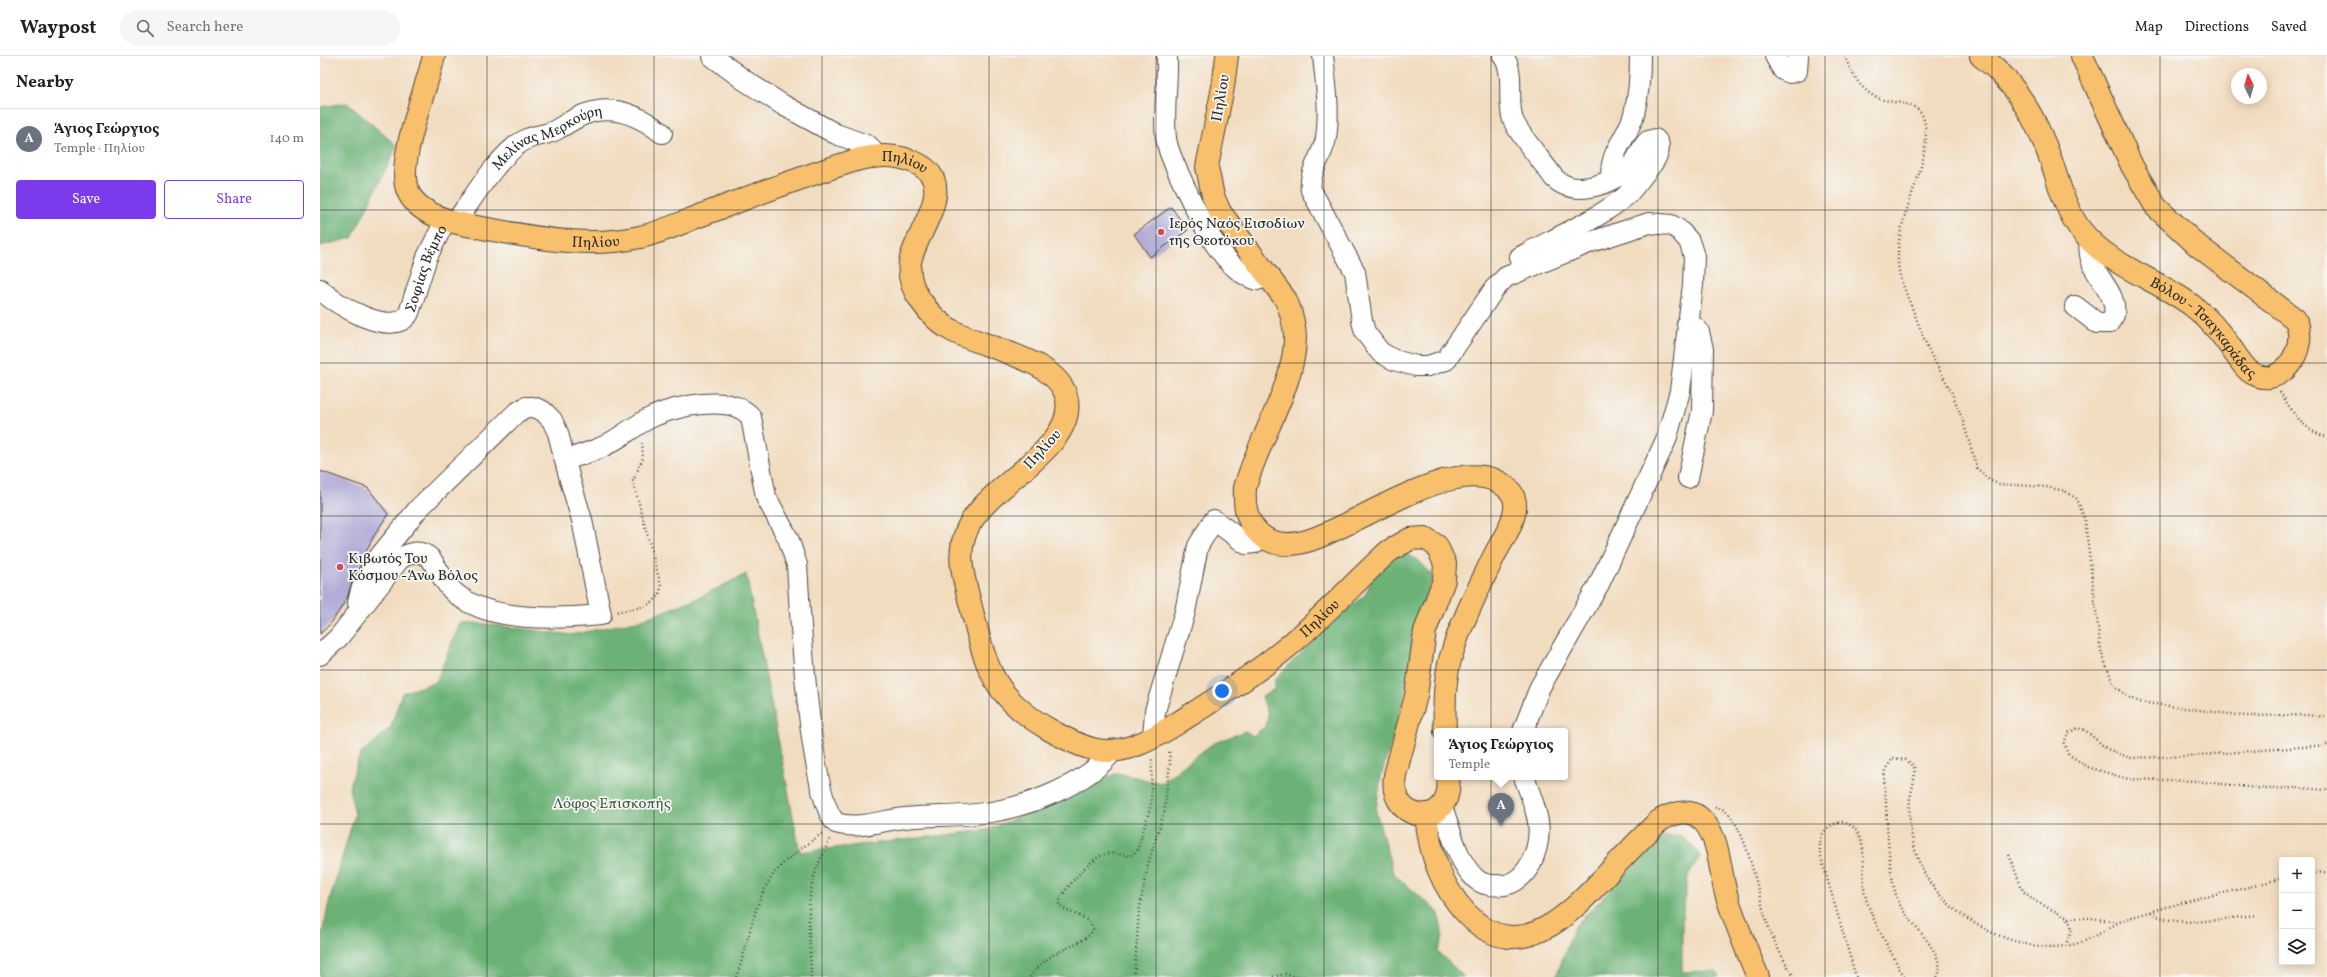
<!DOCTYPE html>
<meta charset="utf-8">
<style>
body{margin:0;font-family:Vollkorn,serif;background:#f6f6f6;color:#202124}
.controls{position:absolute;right:12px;bottom:12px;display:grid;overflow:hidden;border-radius:4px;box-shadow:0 2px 10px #0003}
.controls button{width:36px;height:36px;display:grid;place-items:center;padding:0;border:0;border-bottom:1px solid #e0e0e0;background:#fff;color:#202124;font:20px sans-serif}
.compass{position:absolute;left:1911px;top:12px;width:36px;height:36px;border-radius:50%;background:#fff;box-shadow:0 2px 10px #0003;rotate:355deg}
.you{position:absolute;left:902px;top:635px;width:14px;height:14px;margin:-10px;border:3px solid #fff;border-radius:50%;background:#1a73e8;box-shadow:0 0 0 6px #1a73e833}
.badge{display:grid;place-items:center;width:26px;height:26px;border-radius:50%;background:#7c3aed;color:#fff;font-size:13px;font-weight:700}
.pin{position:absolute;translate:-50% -33px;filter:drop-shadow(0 1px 2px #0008)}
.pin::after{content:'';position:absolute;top:21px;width:14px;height:12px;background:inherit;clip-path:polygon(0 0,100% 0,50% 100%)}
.popup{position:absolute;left:1114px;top:672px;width:134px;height:52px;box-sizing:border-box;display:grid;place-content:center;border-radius:4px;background:#fff;filter:drop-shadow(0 1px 3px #0005);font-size:13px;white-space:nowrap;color:#757577}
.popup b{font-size:15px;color:#202124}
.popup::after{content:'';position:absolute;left:50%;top:100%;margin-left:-8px;border:8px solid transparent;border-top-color:#fff}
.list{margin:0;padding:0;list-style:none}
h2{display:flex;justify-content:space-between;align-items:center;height:52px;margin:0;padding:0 16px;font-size:17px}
h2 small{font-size:13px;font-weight:400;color:#757577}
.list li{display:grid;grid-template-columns:26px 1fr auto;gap:12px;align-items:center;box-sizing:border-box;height:60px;padding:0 16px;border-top:1px solid #e0e0e0}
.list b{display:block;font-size:15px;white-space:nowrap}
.list p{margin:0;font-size:13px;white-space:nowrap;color:#757577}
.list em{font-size:13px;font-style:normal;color:#757577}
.actions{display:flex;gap:8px;padding:12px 16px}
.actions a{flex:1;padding:9px 0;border:1px solid #7c3aed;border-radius:4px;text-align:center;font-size:14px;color:#7c3aed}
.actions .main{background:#7c3aed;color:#fff}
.icon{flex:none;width:22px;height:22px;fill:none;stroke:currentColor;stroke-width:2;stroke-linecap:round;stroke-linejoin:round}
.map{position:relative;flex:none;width:2007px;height:921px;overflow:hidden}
header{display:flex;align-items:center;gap:24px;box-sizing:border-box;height:56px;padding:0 20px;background:#fff;border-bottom:1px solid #e0e0e0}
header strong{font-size:19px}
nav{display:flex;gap:22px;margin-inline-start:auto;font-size:14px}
.search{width:280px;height:36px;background:#f6f6f6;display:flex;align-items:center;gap:10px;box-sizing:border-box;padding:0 14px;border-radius:22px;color:#757577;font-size:15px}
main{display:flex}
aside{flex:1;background:#fff}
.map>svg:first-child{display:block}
.forest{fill:#6cb277;stroke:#4c6e51}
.building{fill:#b2add7}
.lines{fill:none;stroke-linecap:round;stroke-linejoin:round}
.minor-casing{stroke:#494641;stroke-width:22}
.major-casing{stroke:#494641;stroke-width:24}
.path{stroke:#494641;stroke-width:2.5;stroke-dasharray:1 3;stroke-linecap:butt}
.minor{stroke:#fff;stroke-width:20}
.major{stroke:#f8bf6c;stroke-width:22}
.grid{fill:none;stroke:#2b2b2b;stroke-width:1;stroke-opacity:0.55}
.poi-dot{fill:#d1495b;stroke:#f6f6f2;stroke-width:1.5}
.labels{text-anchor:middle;stroke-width:3.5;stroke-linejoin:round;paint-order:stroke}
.street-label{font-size:15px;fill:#2b2b2b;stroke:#f6f6f2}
.poi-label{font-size:15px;fill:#2b2b2b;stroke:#f6f6f2;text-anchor:start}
.park-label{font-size:15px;fill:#465c48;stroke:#f6f6f2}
</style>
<header>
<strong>Waypost</strong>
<div class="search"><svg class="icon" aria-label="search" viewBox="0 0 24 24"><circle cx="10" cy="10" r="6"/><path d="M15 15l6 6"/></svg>Search here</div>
<nav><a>Map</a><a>Directions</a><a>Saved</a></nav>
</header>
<main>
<aside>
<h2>Nearby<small></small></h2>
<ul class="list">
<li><span class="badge" style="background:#6b7280">A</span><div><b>Άγιος Γεώργιος</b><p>Temple · Πηλίου</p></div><em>140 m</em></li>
</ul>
<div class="actions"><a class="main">Save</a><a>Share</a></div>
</aside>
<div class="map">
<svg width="2007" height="921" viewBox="0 0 2007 921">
<rect width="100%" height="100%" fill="#f6f6f2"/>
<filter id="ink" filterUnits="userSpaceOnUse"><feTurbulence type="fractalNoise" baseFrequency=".025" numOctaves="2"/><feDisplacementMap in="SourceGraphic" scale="8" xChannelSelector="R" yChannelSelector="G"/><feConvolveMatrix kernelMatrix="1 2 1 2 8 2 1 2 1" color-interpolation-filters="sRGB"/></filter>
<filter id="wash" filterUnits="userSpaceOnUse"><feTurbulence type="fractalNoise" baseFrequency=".012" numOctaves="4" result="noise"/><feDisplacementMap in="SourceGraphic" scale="16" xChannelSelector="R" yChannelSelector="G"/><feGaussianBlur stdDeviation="0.9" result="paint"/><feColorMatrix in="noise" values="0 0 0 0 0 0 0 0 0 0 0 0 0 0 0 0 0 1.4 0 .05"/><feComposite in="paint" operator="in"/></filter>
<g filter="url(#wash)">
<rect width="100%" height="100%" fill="#f2dcbf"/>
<!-- forest -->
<path class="forest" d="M27,47L77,90L32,182L0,190V51Z
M1077,497C1093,497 1103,508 1113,520L1093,581L1088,630L1061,720L1056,755L1073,817L1119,857L1123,881L1118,896L1144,921H0V888L9,846L35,758L29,732L40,698L71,671L82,637L116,626L140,567L165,568L251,579L321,564L378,542L426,518L480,796L668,774L797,717L841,727L892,688L925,675L933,680L946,670L948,659L942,641L955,632V623L1012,566L1045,539L1054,519Z
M1361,780L1381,799L1368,820L1362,863V916L1396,915L1399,921H1236L1254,871L1342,781Z"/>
<g id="blocks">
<!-- building -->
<path class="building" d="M851,151L868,174L830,201L814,178Z
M0,415L48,432L68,458L52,483L31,529L27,542L12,566L0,578Z"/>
</g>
</g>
<g filter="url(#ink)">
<use href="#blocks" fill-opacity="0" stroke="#494641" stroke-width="1"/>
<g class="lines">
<defs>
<g id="minor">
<path d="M392,0L424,24L463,49L516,78L549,90L556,100"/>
<path d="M847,0C848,27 843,55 846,82C848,98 857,113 863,127C877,157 902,215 937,224L950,220"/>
<path d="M1003,0C1006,28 1010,55 1006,82C1003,100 988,116 991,134L1035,216L1042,265L1045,276L1060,296L1074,304L1096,310H1108L1126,304L1175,232L1186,221L1271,186L1329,167L1351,169L1359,174L1369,185L1374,200L1373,229L1360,335L1346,384L1279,528L1220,631L1203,675"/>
<path d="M1183,0C1196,17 1186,44 1193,64C1199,79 1224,107 1234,122C1255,143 1296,127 1313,108C1319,101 1321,91 1328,85L1335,83C1343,90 1337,101 1332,108C1324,118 1316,129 1307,139C1279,163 1233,183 1200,201L1204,213"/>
<path d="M1455,0L1463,14L1470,17L1477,15L1478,0"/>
<path d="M1292,123C1287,98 1308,82 1314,58C1319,39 1320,20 1320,0"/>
<path id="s1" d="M136,166C152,143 182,94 207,83C216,79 227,79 236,74C245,69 253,63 263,59C292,47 319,59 342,77"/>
<path id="s2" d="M0,233C14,248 74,284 89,257L107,201L126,163"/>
<path d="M1755,250L1777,267H1789L1794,259C1799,232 1764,218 1770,184"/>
<path d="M1367,268L1376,272L1379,276L1383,293L1382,355L1368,422"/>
<path d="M245,404C257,400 268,397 280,392C298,384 312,371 330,362C354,350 412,337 431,361L446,441L468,482L477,509C480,555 489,741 516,767C538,774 563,764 585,762C612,759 638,761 664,757C708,751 766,729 793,695"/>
<path d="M0,599L19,581L78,505C88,496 100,493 110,502C119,513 124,528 135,537C169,567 239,563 281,559L262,464L250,424L238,377L232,364L223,355L213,351H206L196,357L98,453L55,506L41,534L38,547L42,551"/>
<path d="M833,681L835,655L865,556L878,490L894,464L926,488L934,487L944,481"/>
<path d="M1122,751C1131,774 1137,806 1156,823C1164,830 1174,830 1185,829C1197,827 1204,819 1210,809C1227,775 1216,754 1204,721"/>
</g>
<g id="major">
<path id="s3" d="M114,0C107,31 77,104 87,133C96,159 133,167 157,171C211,181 266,193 320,181C343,176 365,165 387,157C438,138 488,118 540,103C560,99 577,98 596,107C640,128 596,175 590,206C588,220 593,234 601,245C609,257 619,267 631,274C662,292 741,303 747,344C755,395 662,431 646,476C636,501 644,522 650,547C666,609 670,640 730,674C744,682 761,691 777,694C808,700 840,678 864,663C901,640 938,616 971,588C1005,559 1036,525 1069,495L1090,483L1105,482L1117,490L1125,508L1124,524L1105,575L1096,640L1075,719C1067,769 1135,774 1128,721"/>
<path d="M907,0L903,31L887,111L893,140L900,156L966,244C971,256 975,269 975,282C975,330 937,385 925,432C922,472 946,497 987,485C1035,472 1143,390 1187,432C1193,437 1196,445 1195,453C1193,470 1181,486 1174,500C1159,532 1142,564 1132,597C1124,622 1124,649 1125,675"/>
<path id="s4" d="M1661,0C1697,27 1717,65 1732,107C1739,129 1746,154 1760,173C1789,211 1838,223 1874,251C1888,262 1899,275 1909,289C1915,297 1921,308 1929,315C1959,338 1991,292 1975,263L1877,189L1836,151L1812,110L1762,0"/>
<path d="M1106,758C1109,795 1120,830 1147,858C1200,914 1253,855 1290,815C1306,798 1322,781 1339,765C1350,758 1368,752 1379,761C1401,779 1399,817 1407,841C1416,868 1427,895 1438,921"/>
</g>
</defs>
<!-- minor casing -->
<use href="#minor" class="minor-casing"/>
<!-- major casing -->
<use href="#major" class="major-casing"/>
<!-- path -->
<path class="path" d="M1525,0C1530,16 1542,36 1558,42C1573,49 1599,43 1604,64C1616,113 1565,167 1581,224L1609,295L1631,335L1642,362L1657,412L1669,424L1678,428L1726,431L1745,435L1757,443L1765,464L1781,595L1793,628L1808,641L1820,646L1849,650L1925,660L1987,659L2007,661
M1960,336C1972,355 1983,375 2007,381
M297,556C314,552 340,552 341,530L313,425L323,402L322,387
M2007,689L1867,700L1810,702L1787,693L1765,674L1758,672L1748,677L1744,687L1748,698L1768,711L1808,723L1876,725L1945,733L1977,732L2007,734
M1395,751C1424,751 1438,840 1446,863C1452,883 1463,903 1474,921
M1689,799L1703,835L1717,846L1748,862L1752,873L1746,888
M1992,817L2007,816
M1831,856C1855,874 1906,862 1936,859
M1748,862H1771L1798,866
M416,921C428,890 432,854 449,825C461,805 485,790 504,776
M491,921C491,892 485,853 493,825C496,809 505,797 510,782
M710,921C715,914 723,906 730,901C741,893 770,885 773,873C770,859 748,859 739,848C741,835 771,802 785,798C793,796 802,799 810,800L817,795L831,749L832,703
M814,921L819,856L828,808L844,756L850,708L849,693
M953,921L965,918L977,921
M1536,921L1500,798C1499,781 1503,769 1522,766C1530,768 1535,771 1538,778C1548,797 1541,820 1545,839C1552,865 1568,889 1579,912L1585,921
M1617,921C1630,902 1590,867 1581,851C1566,824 1568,756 1564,724L1565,714L1573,702L1586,704L1594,710C1596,721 1592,732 1590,743C1588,763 1592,790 1600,808C1621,861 1703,904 1759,887C1772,883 1784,874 1796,868C1806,862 1820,859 1830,856C1874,842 1919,835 1962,822"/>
<!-- minor -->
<use href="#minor" class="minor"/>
<!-- major -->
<use href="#major" class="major"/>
</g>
</g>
<!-- grid -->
<path class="grid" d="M167,0V921M334,0V921M502,0V921M669,0V921M836,0V921M1004,0V921M1171,0V921M1338,0V921M1505,0V921M1672,0V921M1840,0V921M0,154H2007M0,307H2007M0,460H2007M0,614H2007M0,768H2007"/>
<!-- markers -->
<g class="poi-dot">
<circle cx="841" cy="176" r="4"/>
<circle cx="20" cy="511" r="4"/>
</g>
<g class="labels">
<!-- street labels -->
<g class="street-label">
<text transform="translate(900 42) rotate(-80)" y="5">Πηλίου</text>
<text dy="5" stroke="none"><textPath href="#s1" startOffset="129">Μελίνας Μερκούρη</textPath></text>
<text dy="5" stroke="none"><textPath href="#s3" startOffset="664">Πηλίου</textPath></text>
<text dy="5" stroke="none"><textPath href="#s3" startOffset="340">Πηλίου</textPath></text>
<text dy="5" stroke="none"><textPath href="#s2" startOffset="149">Σοφίας Βέμπο</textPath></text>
<text dy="5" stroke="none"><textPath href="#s4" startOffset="362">Βόλου - Τσαγκαράδας</textPath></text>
<text transform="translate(722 393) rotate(-48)" y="5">Πηλίου</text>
<text dy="5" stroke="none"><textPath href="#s3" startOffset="1727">Πηλίου</textPath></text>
</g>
<!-- poi labels -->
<g class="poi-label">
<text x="849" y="172">Ιερός Ναός Εισοδίων<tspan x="849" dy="17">της Θεοτόκου</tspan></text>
<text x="28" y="507">Κιβωτός Του<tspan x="28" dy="17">Κόσμου -Άνω Βόλος</tspan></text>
</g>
<!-- park labels -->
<g class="park-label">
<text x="292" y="752">Λόφος Επισκοπής</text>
</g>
</g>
</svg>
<div class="controls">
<button>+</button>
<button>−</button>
<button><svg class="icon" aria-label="layers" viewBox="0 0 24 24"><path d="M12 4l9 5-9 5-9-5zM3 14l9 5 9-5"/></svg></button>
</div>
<svg class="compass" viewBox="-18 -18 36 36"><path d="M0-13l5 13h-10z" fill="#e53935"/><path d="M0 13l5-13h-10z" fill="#757577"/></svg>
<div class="you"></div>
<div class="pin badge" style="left:1181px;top:770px;background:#6b7280">A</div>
<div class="popup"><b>Άγιος Γεώργιος</b>Temple</div>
</div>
</main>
